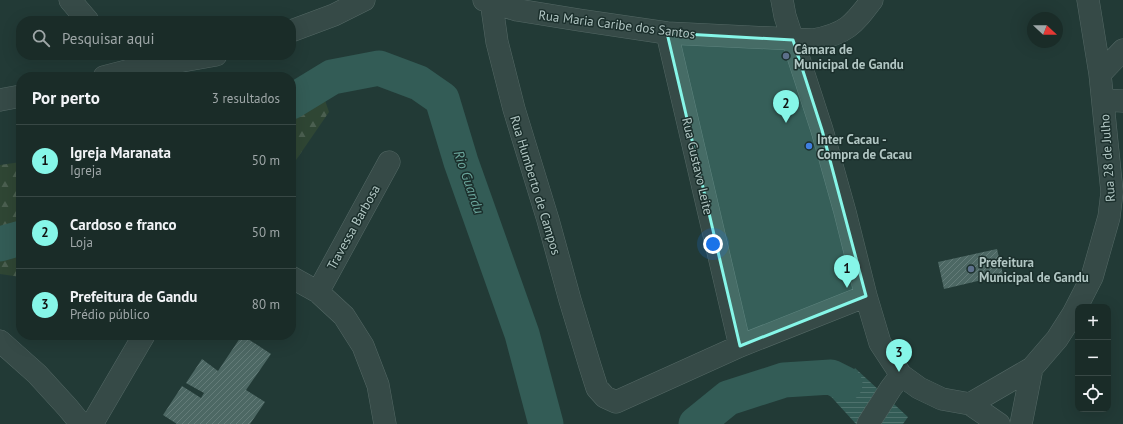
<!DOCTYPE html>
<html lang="pt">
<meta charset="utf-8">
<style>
body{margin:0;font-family:"PT Sans",sans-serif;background:#233430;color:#f1f3f6}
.controls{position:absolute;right:12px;bottom:12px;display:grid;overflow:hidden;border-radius:8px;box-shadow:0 4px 16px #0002}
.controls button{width:36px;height:36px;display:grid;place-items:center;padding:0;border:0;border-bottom:1px solid #384845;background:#1a2c28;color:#f1f3f6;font:20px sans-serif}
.compass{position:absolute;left:1027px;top:12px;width:36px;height:36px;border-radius:50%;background:#1a2c28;box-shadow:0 4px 16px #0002;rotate:112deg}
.you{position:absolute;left:713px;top:244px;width:14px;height:14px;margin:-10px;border:3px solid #fff;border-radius:50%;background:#1a73e8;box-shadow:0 0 0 6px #1a73e833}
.badge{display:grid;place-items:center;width:26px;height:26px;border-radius:50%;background:#86f6e8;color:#111;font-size:13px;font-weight:700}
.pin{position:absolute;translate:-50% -33px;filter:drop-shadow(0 1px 2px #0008)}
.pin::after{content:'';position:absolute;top:21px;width:14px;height:12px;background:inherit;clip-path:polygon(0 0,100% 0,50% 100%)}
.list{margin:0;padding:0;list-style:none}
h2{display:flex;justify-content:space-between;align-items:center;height:52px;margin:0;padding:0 16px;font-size:17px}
h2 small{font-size:13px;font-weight:400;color:#9fa7a8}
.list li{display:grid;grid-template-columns:26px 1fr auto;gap:12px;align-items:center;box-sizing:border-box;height:72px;padding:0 16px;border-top:1px solid #384845}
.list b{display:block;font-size:15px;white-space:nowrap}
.list p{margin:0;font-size:13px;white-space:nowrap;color:#9fa7a8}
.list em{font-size:13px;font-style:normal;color:#9fa7a8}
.icon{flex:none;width:22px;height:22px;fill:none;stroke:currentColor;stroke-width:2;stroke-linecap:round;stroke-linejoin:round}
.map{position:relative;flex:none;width:1123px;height:424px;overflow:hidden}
.search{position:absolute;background:#1a2c28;box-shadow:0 4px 16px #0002;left:16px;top:16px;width:280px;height:44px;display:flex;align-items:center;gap:10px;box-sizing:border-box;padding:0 14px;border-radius:16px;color:#9fa7a8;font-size:15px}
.panel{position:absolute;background:#1a2c28;box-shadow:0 4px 16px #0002;left:16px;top:72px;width:280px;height:268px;border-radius:16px}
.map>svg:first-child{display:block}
.forest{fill:url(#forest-firs)}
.water{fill:url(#water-rules)}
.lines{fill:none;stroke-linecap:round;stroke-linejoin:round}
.river{stroke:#335c56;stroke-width:35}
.building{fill:url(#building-hatch)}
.minor-casing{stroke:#546865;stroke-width:23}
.minor{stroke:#364a47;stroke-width:22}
.marked{fill:#86f6e8;fill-opacity:0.2;stroke:#86f6e8;stroke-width:3;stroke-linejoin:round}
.service-dot{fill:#5c6f8a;stroke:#1b2f2c;stroke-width:1.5}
.shop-dot{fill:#3f7fe0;stroke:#1b2f2c;stroke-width:1.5}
.labels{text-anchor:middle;stroke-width:3;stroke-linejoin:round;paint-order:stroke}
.street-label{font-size:13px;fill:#b1c6c3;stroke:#1b2f2c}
.poi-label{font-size:13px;font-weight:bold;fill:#b1c6c3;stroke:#1b2f2c;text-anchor:start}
.water-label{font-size:14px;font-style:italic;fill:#6aa59b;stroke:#1b2f2c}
</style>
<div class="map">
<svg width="1123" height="424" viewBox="0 0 1123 424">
<defs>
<pattern id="forest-firs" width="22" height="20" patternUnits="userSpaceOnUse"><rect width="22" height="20" fill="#2f4634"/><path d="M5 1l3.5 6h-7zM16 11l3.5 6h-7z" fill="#4b5f50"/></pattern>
<pattern id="water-rules" width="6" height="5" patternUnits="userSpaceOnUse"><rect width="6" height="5" fill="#335c56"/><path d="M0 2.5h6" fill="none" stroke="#4e726d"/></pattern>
<pattern id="building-hatch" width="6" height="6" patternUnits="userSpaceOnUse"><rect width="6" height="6" fill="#4d6864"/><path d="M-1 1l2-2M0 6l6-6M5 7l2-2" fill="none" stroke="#647c79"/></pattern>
</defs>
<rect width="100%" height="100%" fill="#223a36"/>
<!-- forest -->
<path class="forest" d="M316,74L329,112L296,160L291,176V82Z
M21,162V277L0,274V165Z"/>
<!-- water -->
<path class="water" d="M855,368L908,417L903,424H856L825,390L845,384Z"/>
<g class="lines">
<!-- river -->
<path class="river" d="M291,102L332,77L379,68L419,83L442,99L461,162L522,334L546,424
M0,244L21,238
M696,424L728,398L784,380L831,377L845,384"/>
</g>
<!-- building -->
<path class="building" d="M997,249L1003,275L944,289L938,262Z
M242,335L271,354L246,390L265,402L250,424H177L163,415L182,386L201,398L204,393L186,383L202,359L218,371Z"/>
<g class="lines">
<defs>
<path id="minor" d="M70,0L88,21
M484,0L517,10L579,20L667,33L813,40C846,34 853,25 872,0
M491,0L497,42L514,109L548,220L570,300L590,366L597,388L605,397L616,402L740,346L866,296
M782,0L785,16L822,130L845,212L866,296L880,343L901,375L919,388L942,399L970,404L999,424
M291,31L334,15L364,0
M667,33L740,346
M1100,74L1123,50
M104,77L131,70L216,55
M0,100L21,96
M1103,100L1123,101
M291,277L318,292L344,316L363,346L378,385L385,424
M318,292L389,162
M0,341L37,374L68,408L81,424
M970,404L1032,368L1057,339L1073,314L1092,277L1109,217L1112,192L1100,74L1088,0
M92,424L144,335
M868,424L891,388L901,375
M1021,424L1032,368"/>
</defs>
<!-- minor casing -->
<use href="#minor" class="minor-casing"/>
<!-- minor -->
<use href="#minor" class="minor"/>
</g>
<!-- marked area -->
<path class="marked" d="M667,33L793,40L822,130L866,296L740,346Z"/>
<!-- markers -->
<g class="service-dot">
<circle cx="786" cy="56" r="4"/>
<circle cx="971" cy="269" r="4"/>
</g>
<circle class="shop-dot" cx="809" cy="146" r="4"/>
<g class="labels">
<!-- street labels -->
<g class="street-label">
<text transform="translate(617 24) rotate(7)" y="5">Rua Maria Caribe dos Santos</text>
<text transform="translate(1107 158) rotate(-94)" y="5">Rua 28 de Julho</text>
<text transform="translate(698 166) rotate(77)" y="5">Rua Gustavo Leite</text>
<text transform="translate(536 185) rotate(73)" y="5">Rua Humberto de Campos</text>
<text transform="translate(353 227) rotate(-61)" y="5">Travessa Barbosa</text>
</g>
<!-- poi labels -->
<g class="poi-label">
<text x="794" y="54">Câmara de<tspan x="794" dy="15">Municipal de Gandu</tspan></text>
<text x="817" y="144">Inter Cacau -<tspan x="817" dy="15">Compra de Cacau</tspan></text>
<text x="979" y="267">Prefeitura<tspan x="979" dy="15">Municipal de Gandu</tspan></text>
</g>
<!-- water labels -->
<g class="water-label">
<text transform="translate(469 182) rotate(71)" y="5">Rio Guandu</text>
</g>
</g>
</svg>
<div class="controls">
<button>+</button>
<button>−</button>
<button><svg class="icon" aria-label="locate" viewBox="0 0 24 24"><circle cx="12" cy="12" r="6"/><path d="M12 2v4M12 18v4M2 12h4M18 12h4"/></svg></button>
</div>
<svg class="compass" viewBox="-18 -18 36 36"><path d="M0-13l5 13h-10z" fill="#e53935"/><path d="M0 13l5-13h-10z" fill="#9fa7a8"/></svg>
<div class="you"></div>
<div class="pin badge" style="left:847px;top:288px">1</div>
<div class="pin badge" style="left:786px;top:123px">2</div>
<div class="pin badge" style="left:899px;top:372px">3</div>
<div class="search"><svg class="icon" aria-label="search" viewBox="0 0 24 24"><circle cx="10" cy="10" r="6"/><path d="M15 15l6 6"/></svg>Pesquisar aqui</div>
<section class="panel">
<h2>Por perto<small>3 resultados</small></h2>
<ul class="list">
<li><span class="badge">1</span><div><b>Igreja Maranata</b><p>Igreja</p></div><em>50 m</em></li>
<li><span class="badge">2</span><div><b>Cardoso e franco</b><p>Loja</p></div><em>50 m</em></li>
<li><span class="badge">3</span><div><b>Prefeitura de Gandu</b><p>Prédio público</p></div><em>80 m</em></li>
</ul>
</section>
</div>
